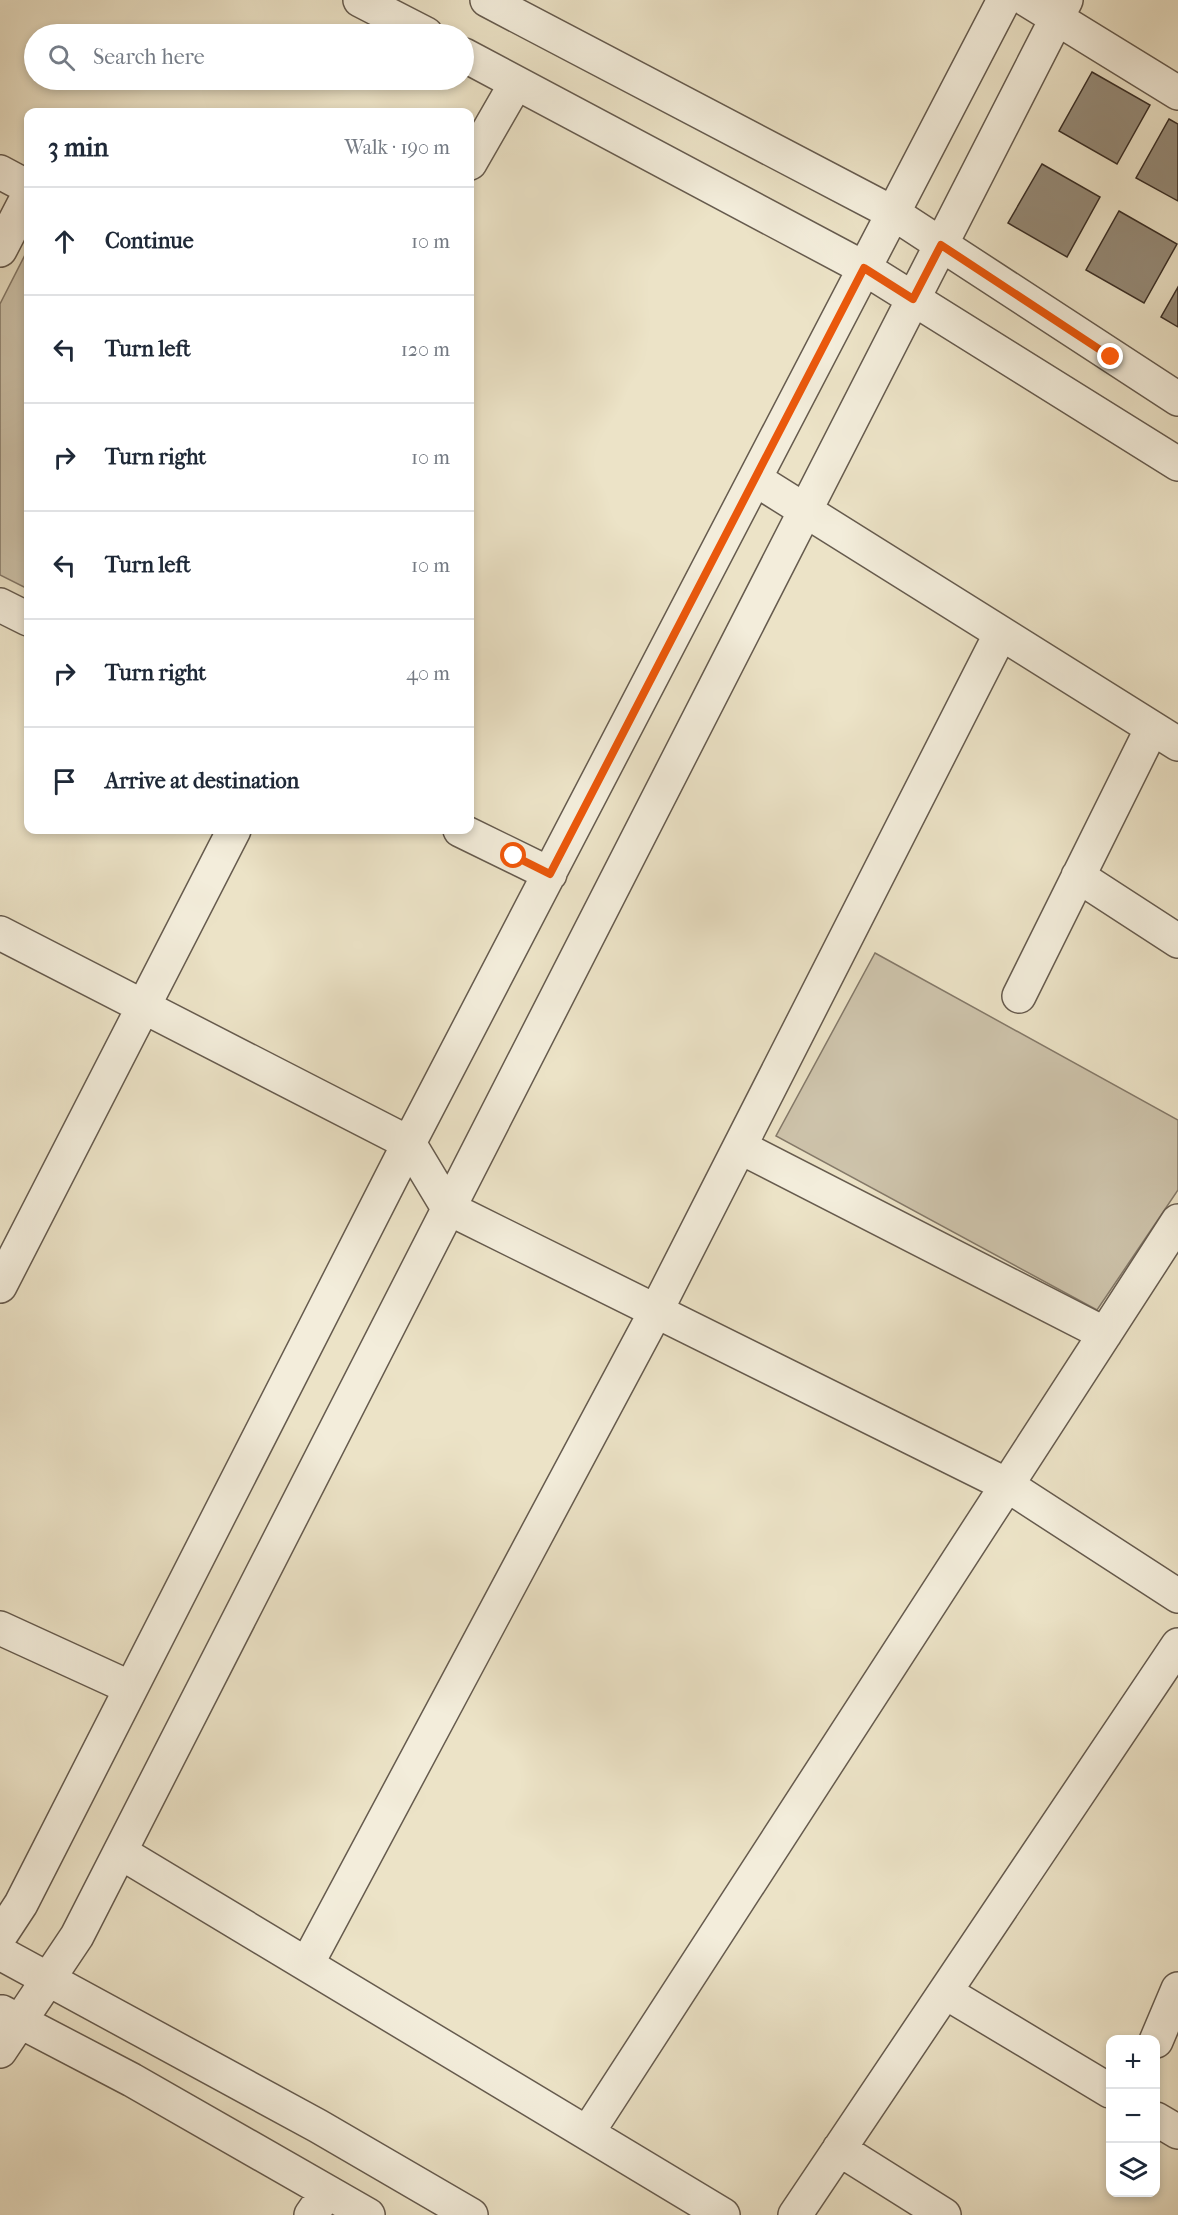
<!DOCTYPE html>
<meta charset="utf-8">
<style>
body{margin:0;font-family:"IM FELL French Canon",serif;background:#f6f6f7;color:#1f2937}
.controls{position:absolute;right:18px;bottom:18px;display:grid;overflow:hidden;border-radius:12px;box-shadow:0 3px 9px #0003}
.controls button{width:54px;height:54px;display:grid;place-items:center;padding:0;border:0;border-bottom:2px solid #e0e1e3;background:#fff;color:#1f2937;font:30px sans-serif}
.stop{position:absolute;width:18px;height:18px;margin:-14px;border:4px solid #ea580c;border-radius:50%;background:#fff}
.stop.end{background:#ea580c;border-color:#fff;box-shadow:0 2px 6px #0008}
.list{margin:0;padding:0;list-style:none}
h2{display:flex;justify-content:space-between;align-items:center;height:78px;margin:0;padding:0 24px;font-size:26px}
h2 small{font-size:20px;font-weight:400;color:#747a83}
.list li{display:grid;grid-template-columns:39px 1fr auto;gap:18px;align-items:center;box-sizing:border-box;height:108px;padding:0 24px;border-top:2px solid #e0e1e3}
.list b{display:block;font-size:22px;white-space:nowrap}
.list em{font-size:20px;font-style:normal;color:#747a83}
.icon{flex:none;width:33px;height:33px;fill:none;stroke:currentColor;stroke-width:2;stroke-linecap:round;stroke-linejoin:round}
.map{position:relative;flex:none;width:1178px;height:2215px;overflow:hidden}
.search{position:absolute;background:#fff;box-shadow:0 3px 9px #0003;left:24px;top:24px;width:450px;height:66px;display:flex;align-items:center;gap:15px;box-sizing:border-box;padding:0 21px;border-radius:33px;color:#747a83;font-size:22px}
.panel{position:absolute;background:#fff;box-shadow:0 3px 9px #0003;left:24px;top:108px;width:450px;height:726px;border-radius:12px}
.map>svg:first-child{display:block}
.green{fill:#cec4ac;stroke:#847969;stroke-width:1.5}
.building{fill:#968c7a;stroke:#392e26;stroke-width:1.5}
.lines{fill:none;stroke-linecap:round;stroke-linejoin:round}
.minor-casing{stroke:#665b4e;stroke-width:36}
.minor{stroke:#f3eddb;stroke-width:33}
.route{stroke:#ea580c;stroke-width:8}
</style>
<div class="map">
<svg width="1178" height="2215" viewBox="0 0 1178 2215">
<rect width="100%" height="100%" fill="#ece3c7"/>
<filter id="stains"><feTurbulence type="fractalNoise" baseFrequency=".00333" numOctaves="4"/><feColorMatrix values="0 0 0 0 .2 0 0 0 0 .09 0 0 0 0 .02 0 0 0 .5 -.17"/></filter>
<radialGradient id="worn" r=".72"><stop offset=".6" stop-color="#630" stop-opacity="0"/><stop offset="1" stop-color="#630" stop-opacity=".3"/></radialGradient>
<!-- green -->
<path class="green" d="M28,249V589L0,575V304Z
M875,953L1178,1120V1190L1097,1310L776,1136Z"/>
<!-- building -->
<path class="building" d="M1092,72L1150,105L1117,164L1059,131Z
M1169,119L1178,124V201L1136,178Z
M1042,164L1100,197L1067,257L1008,223Z
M1119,211L1177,244L1144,303L1086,270Z
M1178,287V327L1161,317Z"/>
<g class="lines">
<defs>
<path id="minor" d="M360,0L426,34
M487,0L893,213L1178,399
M1027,0L1178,93
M464,55L864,268L1178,464
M470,163L516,83
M0,172L28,187
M0,250L28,196
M755,479L1178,744
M0,605L28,619
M460,830L550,874
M1078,876L1178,941
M0,933L409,1143L448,1208L1007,1485L1178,1596
M1019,996L1152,728
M740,1147L1105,1334
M0,1286L234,830
M0,1628L131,1688
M120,1852L723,2215
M0,1936L21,1904L409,1143L1004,0
M0,1953L318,2126L471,2215
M307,1964L656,1311L1001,633
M945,1992L1110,2091
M2,2012L132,2080L368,2215
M1156,2041L1178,1989
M0,2051L77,1936L1066,0
M1156,2119L1178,2132
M588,2132L1178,1221
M839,2149L944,2215
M311,2215L327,2192
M795,2215L1178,1645"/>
</defs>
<!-- minor casing -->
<use href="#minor" class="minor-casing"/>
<!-- minor -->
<use href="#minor" class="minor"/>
</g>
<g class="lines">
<!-- route -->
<path class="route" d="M514,856L550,874L864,268L913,299L941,245L1111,357"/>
</g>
<rect width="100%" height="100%" filter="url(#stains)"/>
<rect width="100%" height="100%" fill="url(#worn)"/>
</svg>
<div class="controls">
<button>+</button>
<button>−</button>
<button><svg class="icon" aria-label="layers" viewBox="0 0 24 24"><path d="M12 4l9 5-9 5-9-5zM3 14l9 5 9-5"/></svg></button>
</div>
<div class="stop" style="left:514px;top:856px"></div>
<div class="stop end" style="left:1111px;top:357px"></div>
<div class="search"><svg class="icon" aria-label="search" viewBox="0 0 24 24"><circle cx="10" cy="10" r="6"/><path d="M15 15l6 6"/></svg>Search here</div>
<section class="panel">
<h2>3 min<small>Walk · 190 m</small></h2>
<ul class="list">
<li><svg class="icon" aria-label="ahead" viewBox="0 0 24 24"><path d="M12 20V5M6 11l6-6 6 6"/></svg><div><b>Continue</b></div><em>10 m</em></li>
<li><svg class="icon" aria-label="left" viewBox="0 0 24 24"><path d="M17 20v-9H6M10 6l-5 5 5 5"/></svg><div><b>Turn left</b></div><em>120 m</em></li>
<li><svg class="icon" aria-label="right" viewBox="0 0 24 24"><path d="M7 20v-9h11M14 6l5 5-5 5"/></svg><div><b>Turn right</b></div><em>10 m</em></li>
<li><svg class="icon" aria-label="left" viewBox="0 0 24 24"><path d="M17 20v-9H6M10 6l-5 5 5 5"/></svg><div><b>Turn left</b></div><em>10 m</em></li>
<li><svg class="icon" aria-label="right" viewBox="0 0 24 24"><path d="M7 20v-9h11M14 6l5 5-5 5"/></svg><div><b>Turn right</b></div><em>40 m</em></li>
<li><svg class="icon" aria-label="arrive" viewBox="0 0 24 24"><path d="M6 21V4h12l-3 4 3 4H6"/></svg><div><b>Arrive at destination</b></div></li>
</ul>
</section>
</div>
